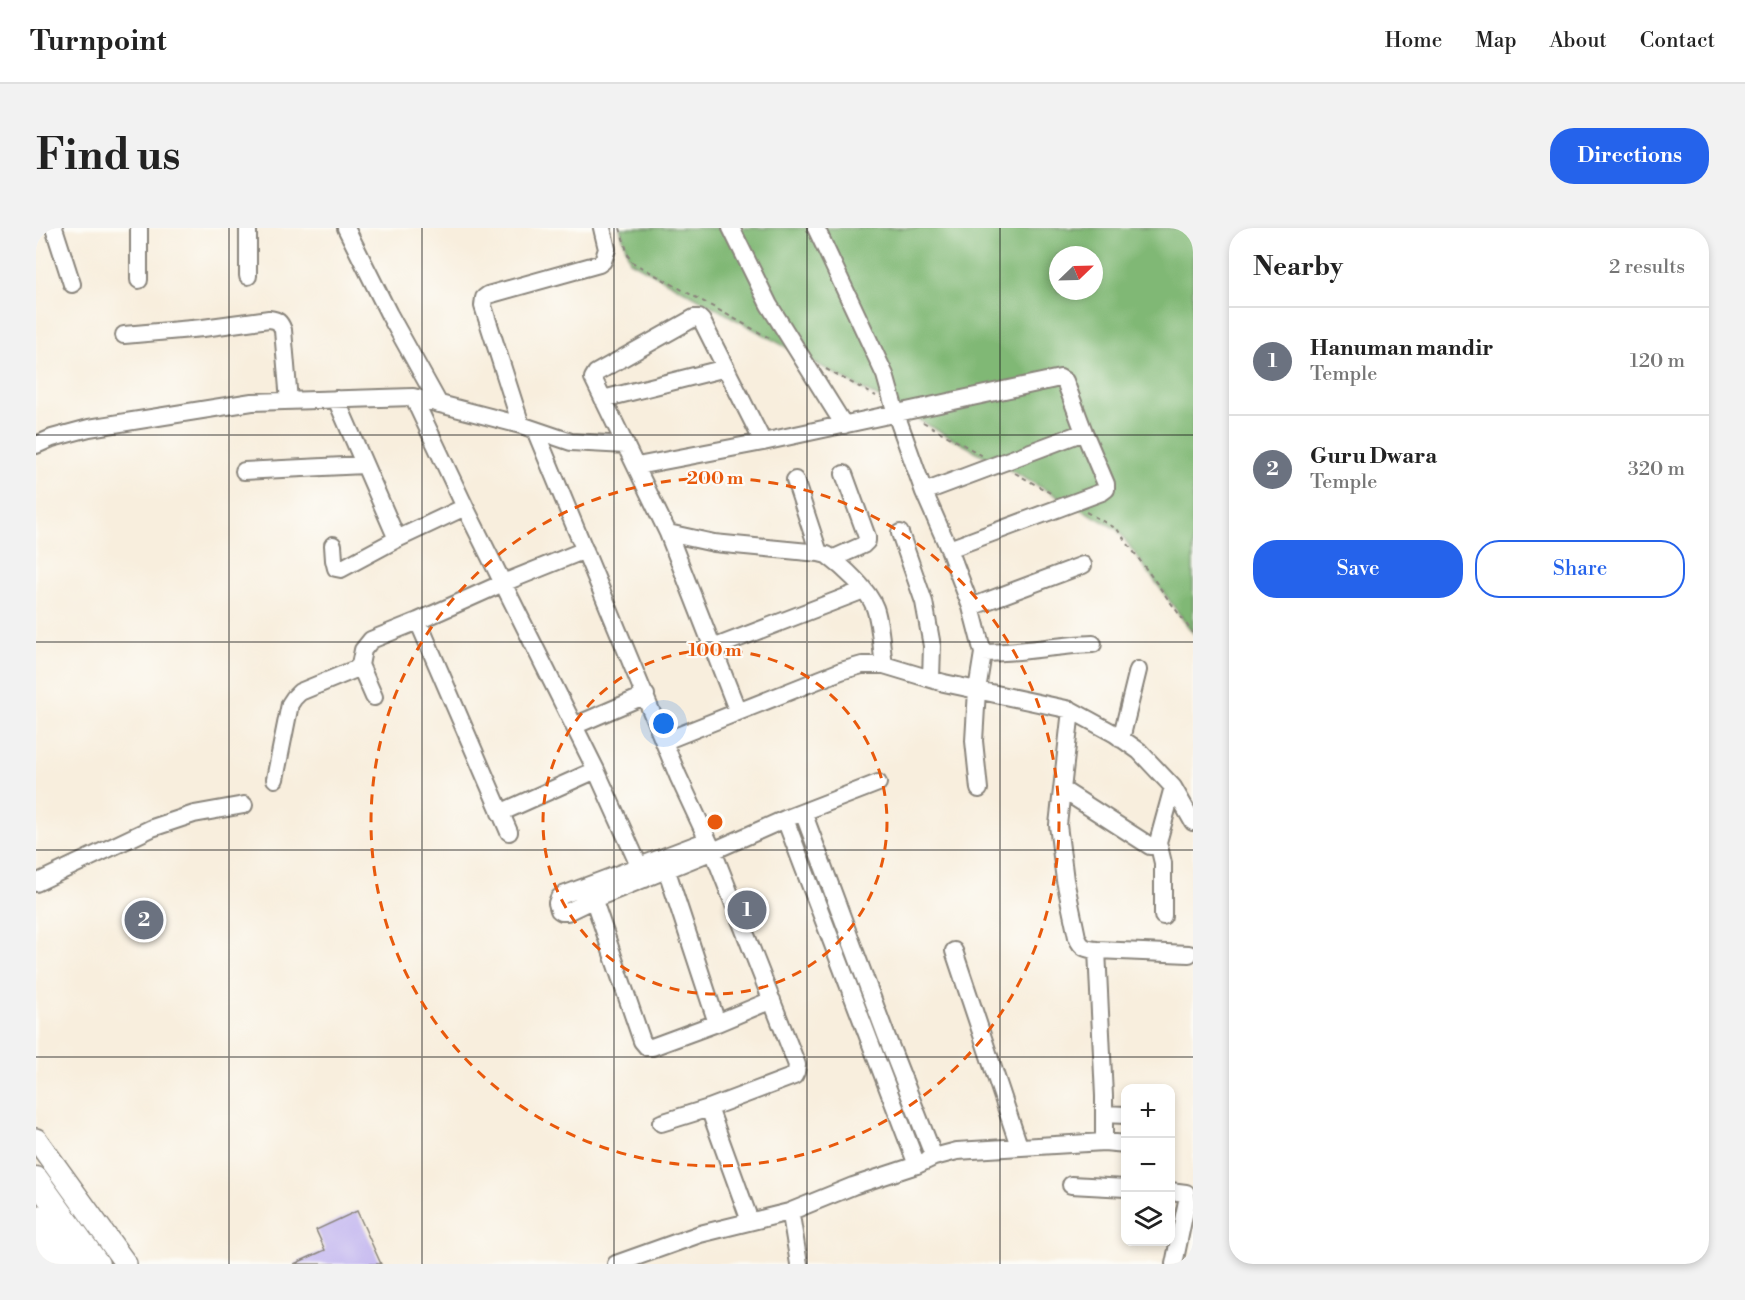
<!DOCTYPE html>
<meta charset="utf-8">
<style>
body{margin:0;font-family:"Libre Bodoni",serif;background:#f2f2f2;color:#222}
.controls{position:absolute;right:18px;bottom:18px;display:grid;overflow:hidden;border-radius:12px;box-shadow:0 3px 9px #0003}
.controls button{width:54px;height:54px;display:grid;place-items:center;padding:0;border:0;border-bottom:2px solid #e0e0e0;background:#fff;color:#222;font:30px sans-serif}
.compass{position:absolute;left:1013px;top:18px;width:54px;height:54px;border-radius:50%;background:#fff;box-shadow:0 3px 9px #0003;rotate:67deg}
.you{position:absolute;left:628px;top:496px;width:21px;height:21px;margin:-15px;border:4px solid #fff;border-radius:50%;background:#1a73e8;box-shadow:0 0 0 9px #1a73e833}
.badge{display:grid;place-items:center;width:39px;height:39px;border-radius:50%;background:#2563eb;color:#fff;font-size:20px;font-weight:700}
.pin{position:absolute;translate:-50% -50%;border:3px solid #fff;box-shadow:0 2px 6px #0006}
.list{margin:0;padding:0;list-style:none}
h2{display:flex;justify-content:space-between;align-items:center;height:78px;margin:0;padding:0 24px;font-size:26px}
h2 small{font-size:20px;font-weight:400;color:#767676}
.list li{display:grid;grid-template-columns:39px 1fr auto;gap:18px;align-items:center;box-sizing:border-box;height:108px;padding:0 24px;border-top:2px solid #e0e0e0}
.list b{display:block;font-size:22px;white-space:nowrap}
.list p{margin:0;font-size:20px;white-space:nowrap;color:#767676}
.list em{font-size:20px;font-style:normal;color:#767676}
.actions{display:flex;gap:12px;padding:18px 24px}
.actions a{flex:1;padding:14px 0;border:2px solid #2563eb;border-radius:24px;text-align:center;font-size:21px;color:#2563eb}
.actions .main{background:#2563eb;color:#fff}
.icon{flex:none;width:33px;height:33px;fill:none;stroke:currentColor;stroke-width:2;stroke-linecap:round;stroke-linejoin:round}
.map{position:relative;flex:none;width:1157px;height:1036px;overflow:hidden;border-radius:24px}
header{display:flex;align-items:center;gap:36px;box-sizing:border-box;height:84px;padding:0 30px;background:#fff;border-bottom:2px solid #e0e0e0}
header strong{font-size:28px}
nav{display:flex;gap:33px;margin-inline-start:auto;font-size:21px}
.intro{display:flex;align-items:center;justify-content:space-between;box-sizing:border-box;height:144px;padding:0 36px}
h1{margin:0;font-size:42px}
.button{padding:15px 27px;border-radius:24px;background:#2563eb;color:#fff;font-size:21px;font-weight:700}
main{display:flex;gap:36px;padding:0 36px}
aside{flex:1;background:#fff;border-radius:24px;box-shadow:0 3px 9px #0003}
.map>svg:first-child{display:block}
.forest{fill:#80b874;stroke:#4e6a48;stroke-width:1.5;fill-rule:evenodd}
.building{fill:#bbadee}
.lines{fill:none;stroke-linecap:round;stroke-linejoin:round}
.minor-casing{stroke:#8a857c;stroke-width:20}
.major-casing{stroke:#8a857c;stroke-width:24}
.highway-casing{stroke:#8a857c;stroke-width:27}
.path{stroke:#8a857c;stroke-width:2;stroke-dasharray:4.5 4.5;stroke-linecap:butt}
.minor{stroke:#fff;stroke-width:16}
.major{stroke:#fff;stroke-width:21}
.highway{stroke:#fff;stroke-width:24}
.grid{fill:none;stroke:#1c1c1c;stroke-width:1.5;stroke-opacity:0.55}
.ring{fill:none;stroke:#e8590c;stroke-width:3;stroke-dasharray:10 8}
.centre{fill:#e8590c;stroke:#fdfcf7;stroke-width:3}
.ring-label{font-size:18px;text-anchor:middle;font-weight:bold;fill:#e8590c;stroke:#fdfcf7;stroke-width:4.5;stroke-linejoin:round;paint-order:stroke}
</style>
<header>
<strong>Turnpoint</strong>
<nav><a>Home</a><a>Map</a><a>About</a><a>Contact</a></nav>
</header>
<div class="intro"><h1>Find us</h1><a class="button">Directions</a></div>
<main>
<div class="map">
<svg width="1157" height="1036" viewBox="0 0 1157 1036">
<rect width="100%" height="100%" fill="#fdfcf7"/>
<filter id="ink" filterUnits="userSpaceOnUse"><feTurbulence type="fractalNoise" baseFrequency=".0167" numOctaves="2"/><feDisplacementMap in="SourceGraphic" scale="12" xChannelSelector="R" yChannelSelector="G"/><feConvolveMatrix kernelMatrix="1 2 1 2 8 2 1 2 1" color-interpolation-filters="sRGB"/></filter>
<filter id="wash" filterUnits="userSpaceOnUse"><feTurbulence type="fractalNoise" baseFrequency=".008" numOctaves="4" result="noise"/><feDisplacementMap in="SourceGraphic" scale="24" xChannelSelector="R" yChannelSelector="G"/><feGaussianBlur stdDeviation="1.35" result="paint"/><feColorMatrix in="noise" values="0 0 0 0 0 0 0 0 0 0 0 0 0 0 0 0 0 1.4 0 .05"/><feComposite in="paint" operator="in"/></filter>
<g filter="url(#wash)">
<rect width="100%" height="100%" fill="#f8eedd"/>
<!-- forest -->
<path class="forest" d="M584,0H1157V405L1081,301L594,33ZM1022,27H1058V63H1022Z"/>
<g id="blocks">
<!-- building -->
<path class="building" d="M321,983L345,1036H258L289,1022L280,1002Z"/>
</g>
</g>
<g filter="url(#ink)">
<use href="#blocks" fill-opacity="0" stroke="#8a857c" stroke-width="1.5"/>
<g class="lines">
<defs>
<path id="minor" d="M18,0L36,56
M212,0V48
M310,0L353,86L403,176
M695,0L733,77L808,197
M780,0L849,147L860,186L888,264L913,321L935,379L947,425L941,462L938,513L943,561
M103,52V0
M88,107L167,100L233,91C242,92 244,94 247,102L253,173
M377,169L429,279L560,542L609,651
M300,171L361,311
M567,171L690,140
M485,197L447,78L448,70L452,67L563,36L567,33L571,21L566,0
M499,202L642,548L677,623L761,837L760,844L758,848L673,880L625,895
M0,217L16,210L53,200L216,174L377,169L485,197L535,214L590,217
M601,238L727,214L1024,150L1029,153L1048,204L1070,256V261L1066,264L913,321
M208,243L328,237
M759,252L783,325
M888,264L1048,204
M632,305L678,315L783,325L791,327C807,339 832,361 839,380C845,397 845,419 848,437
M864,305L888,374L896,418L895,451
M297,317L298,332L300,340L305,341L361,311L429,279
M796,331L827,317L831,313V309L808,246
M935,379L1047,337
M382,393L473,604
M677,420L828,362
M947,425C984,425 1020,417 1057,416
M338,469L324,437L327,422L335,412L382,393L467,355L549,322
M1035,482L1022,597L1029,652L1041,709C1045,720 1050,721 1061,722L1153,726
M702,484L632,305L557,150L560,145L658,90H663L666,93L727,214
M538,498L610,467
M1085,511L1102,442
M629,513L805,443L826,437H848L908,455L1035,482L1079,506L1103,523L1137,559L1157,594
M239,551L254,476L258,470L264,464L320,441L324,437
M1027,562L1114,618H1117L1122,614L1137,559
M767,584L850,807L898,929
M464,585L560,542
M749,591L881,937
M672,612L527,667L523,670L521,675L523,682L526,684H531L558,671L677,623L749,591L842,555
M1122,614L1127,635V688
M628,634L681,795
M0,655L116,600L158,586L208,577
M554,661L606,813L611,819H616L681,795L736,772
M1061,722L1068,868V914
M918,723L983,918
M673,880L714,993
M1068,886L1090,887
M1035,957L1090,960
M1134,963L1150,965L1151,973L1138,1036
M753,984L755,987L763,1036
M580,1036L664,1006L753,984L817,958L881,937L898,929L921,923L1068,914L1090,916"/>
<path id="major" d="M0,911L90,1036
M0,1012L18,1036"/>
<path id="highway" d="M0,951L61,1036
M0,989L33,1036"/>
</defs>
<!-- minor casing -->
<use href="#minor" class="minor-casing"/>
<!-- major casing -->
<use href="#major" class="major-casing"/>
<!-- highway casing -->
<use href="#highway" class="highway-casing"/>
<!-- path -->
<path class="path" d="M584,0L594,33L737,112
M790,141L840,168
M887,194L947,228
M979,245L1018,267
M1050,284L1081,301L1157,405"/>
<!-- minor -->
<use href="#minor" class="minor"/>
<!-- major -->
<use href="#major" class="major"/>
<!-- highway -->
<use href="#highway" class="highway"/>
</g>
</g>
<!-- grid -->
<path class="grid" d="M193,0V1036M386,0V1036M578,0V1036M771,0V1036M964,0V1036M0,207H1157M0,414H1157M0,622H1157M0,829H1157"/>
<!-- distance rings -->
<g class="ring">
<circle cx="679" cy="594" r="172"/>
<circle cx="679" cy="594" r="344"/>
</g>
<circle cx="679" cy="594" r="9" class="centre"/>
<g class="ring-label">
<text x="679" y="256">200 m</text>
<text x="679" y="428">100 m</text>
</g>
</svg>
<div class="controls">
<button>+</button>
<button>−</button>
<button><svg class="icon" aria-label="layers" viewBox="0 0 24 24"><path d="M12 4l9 5-9 5-9-5zM3 14l9 5 9-5"/></svg></button>
</div>
<svg class="compass" viewBox="-18 -18 36 36"><path d="M0-13l5 13h-10z" fill="#e53935"/><path d="M0 13l5-13h-10z" fill="#767676"/></svg>
<div class="you"></div>
<div class="pin badge" style="left:711px;top:682px;background:#6b7280">1</div>
<div class="pin badge" style="left:108px;top:692px;background:#6b7280">2</div>
</div>
<aside>
<h2>Nearby<small>2 results</small></h2>
<ul class="list">
<li><span class="badge" style="background:#6b7280">1</span><div><b>Hanuman mandir</b><p>Temple</p></div><em>120 m</em></li>
<li><span class="badge" style="background:#6b7280">2</span><div><b>Guru Dwara</b><p>Temple</p></div><em>320 m</em></li>
</ul>
<div class="actions"><a class="main">Save</a><a>Share</a></div>
</aside>
</main>
